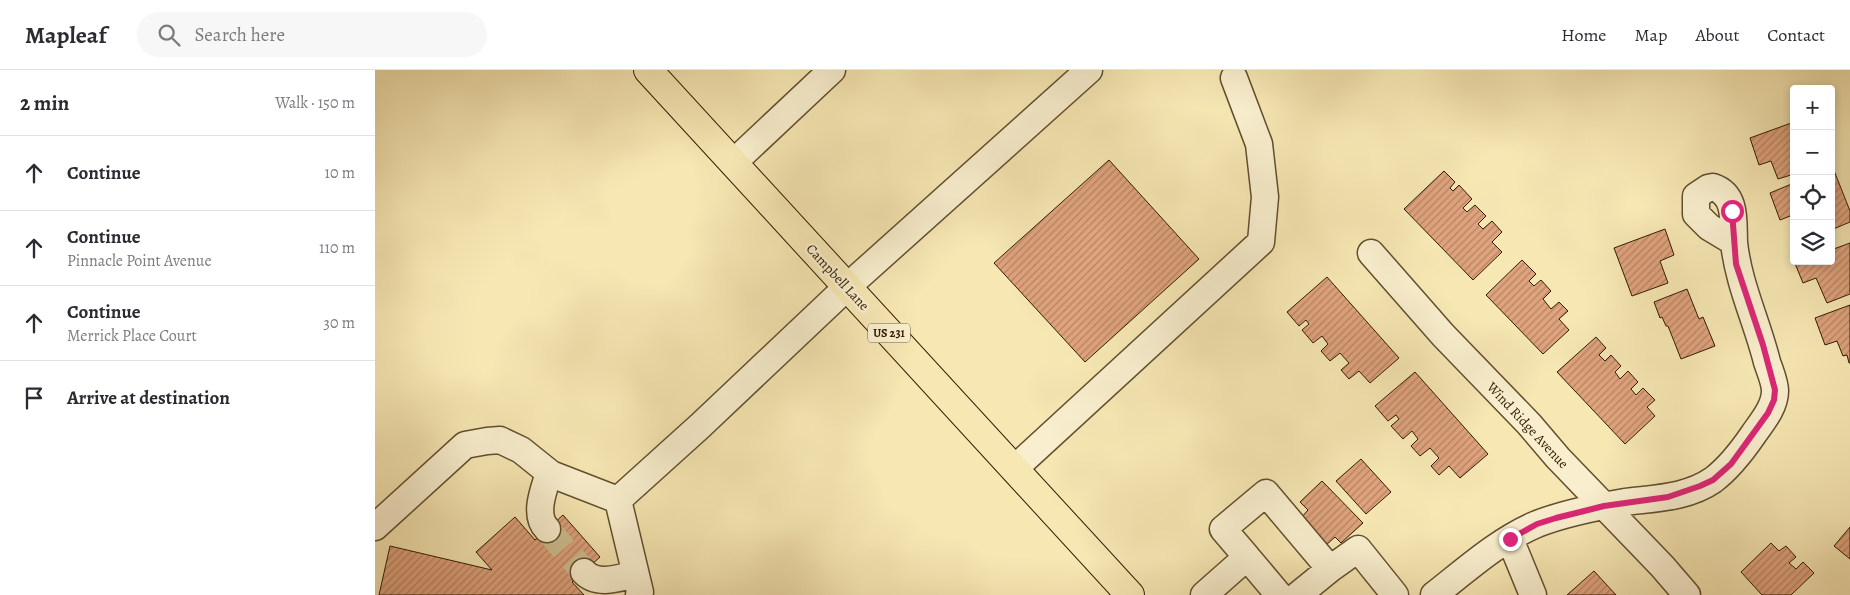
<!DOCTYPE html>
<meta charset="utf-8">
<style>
body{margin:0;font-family:Alegreya,serif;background:#f7f7f7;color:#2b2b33}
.controls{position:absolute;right:15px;top:15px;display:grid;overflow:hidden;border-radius:5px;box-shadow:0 2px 8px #0003}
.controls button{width:45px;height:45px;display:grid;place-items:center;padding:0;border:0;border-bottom:1px solid #e1e1e2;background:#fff;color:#2b2b33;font:25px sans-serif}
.stop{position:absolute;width:15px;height:15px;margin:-11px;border:4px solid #db2777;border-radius:50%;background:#fff}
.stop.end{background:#db2777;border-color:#fff;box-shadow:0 1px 5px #0008}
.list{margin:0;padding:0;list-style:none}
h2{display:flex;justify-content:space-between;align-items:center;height:65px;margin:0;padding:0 20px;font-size:21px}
h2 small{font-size:16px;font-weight:400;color:#7c7c81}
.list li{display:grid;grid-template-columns:32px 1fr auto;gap:15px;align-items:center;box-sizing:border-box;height:75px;padding:0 20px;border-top:1px solid #e1e1e2}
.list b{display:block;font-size:19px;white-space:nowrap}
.list p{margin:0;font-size:16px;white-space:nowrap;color:#7c7c81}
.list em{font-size:16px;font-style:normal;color:#7c7c81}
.icon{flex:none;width:28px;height:28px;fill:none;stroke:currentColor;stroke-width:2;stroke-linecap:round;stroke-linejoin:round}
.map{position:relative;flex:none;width:1475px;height:525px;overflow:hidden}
header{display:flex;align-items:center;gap:30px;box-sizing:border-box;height:70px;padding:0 25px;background:#fff;border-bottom:1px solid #e1e1e2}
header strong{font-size:24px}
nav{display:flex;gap:28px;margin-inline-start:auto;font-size:18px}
.search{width:350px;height:45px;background:#f7f7f7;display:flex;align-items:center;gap:12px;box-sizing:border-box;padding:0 18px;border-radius:28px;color:#7c7c81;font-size:19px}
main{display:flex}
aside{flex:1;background:#fff}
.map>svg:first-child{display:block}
.building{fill:url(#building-hatch);stroke:#301b03}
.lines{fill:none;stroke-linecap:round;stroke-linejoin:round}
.minor-tunnel{stroke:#cebe90;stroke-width:26;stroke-dasharray:26 13;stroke-linecap:butt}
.minor-casing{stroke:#624e2f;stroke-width:29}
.major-casing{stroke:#301b03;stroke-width:30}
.minor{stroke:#f9efce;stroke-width:26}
.major{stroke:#f6e7b3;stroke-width:28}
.route{stroke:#db2777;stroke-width:6}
.labels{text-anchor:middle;stroke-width:5;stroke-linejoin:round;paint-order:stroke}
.shield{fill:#f9efce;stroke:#6c5b40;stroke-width:1}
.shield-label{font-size:12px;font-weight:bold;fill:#301b03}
.street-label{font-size:14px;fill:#301b03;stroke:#f9efce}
</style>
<header>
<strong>Mapleaf</strong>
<div class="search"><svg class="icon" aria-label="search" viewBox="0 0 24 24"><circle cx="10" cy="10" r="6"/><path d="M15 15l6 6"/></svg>Search here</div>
<nav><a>Home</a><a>Map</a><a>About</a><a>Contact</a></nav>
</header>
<main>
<aside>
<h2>2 min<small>Walk · 150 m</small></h2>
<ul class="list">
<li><svg class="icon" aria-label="ahead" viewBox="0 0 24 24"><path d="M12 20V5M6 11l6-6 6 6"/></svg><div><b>Continue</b></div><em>10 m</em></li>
<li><svg class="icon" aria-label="ahead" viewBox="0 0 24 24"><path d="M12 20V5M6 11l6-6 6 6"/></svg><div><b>Continue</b><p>Pinnacle Point Avenue</p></div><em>110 m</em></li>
<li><svg class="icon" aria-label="ahead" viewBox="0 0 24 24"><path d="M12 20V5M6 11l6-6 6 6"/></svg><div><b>Continue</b><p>Merrick Place Court</p></div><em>30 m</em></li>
<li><svg class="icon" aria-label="arrive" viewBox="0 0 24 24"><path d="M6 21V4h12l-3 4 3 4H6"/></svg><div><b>Arrive at destination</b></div></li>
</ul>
</aside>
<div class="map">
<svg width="1475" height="525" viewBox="0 0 1475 525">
<defs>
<pattern id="building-hatch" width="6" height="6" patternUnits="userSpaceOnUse" patternTransform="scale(1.25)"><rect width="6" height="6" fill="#dfa37d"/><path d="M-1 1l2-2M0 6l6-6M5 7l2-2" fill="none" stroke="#b58464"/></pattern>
</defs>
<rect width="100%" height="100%" fill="#f6e7b3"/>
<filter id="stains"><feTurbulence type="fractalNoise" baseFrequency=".004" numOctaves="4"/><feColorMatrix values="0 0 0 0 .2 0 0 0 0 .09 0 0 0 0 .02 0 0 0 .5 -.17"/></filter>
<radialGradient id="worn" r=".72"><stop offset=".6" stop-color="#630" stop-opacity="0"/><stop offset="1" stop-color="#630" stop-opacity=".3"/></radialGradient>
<!-- building -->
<path class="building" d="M1419,52V104L1403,109L1396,91L1384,95L1375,68Z
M734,90L824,189L710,292L619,193Z
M1458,98L1475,141V152L1456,160V99Z
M1069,101L1080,112L1075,118L1078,121L1084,115L1097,129L1088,138L1092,142L1100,135L1111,146L1103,154L1108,159L1117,151L1127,162L1117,172L1127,182L1098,210L1029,139Z
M1419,113V155L1415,146L1405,150L1395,123Z
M1290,159L1299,185L1285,191L1293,213L1257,226L1239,178Z
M1475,173V224L1452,233L1441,208L1428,213L1419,191H1456V180Z
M1147,190L1161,204L1154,211L1159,216L1166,210L1176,221L1168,229L1176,239L1184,232L1193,241L1184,249L1194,260L1168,284L1111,225Z
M952,207L1024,288L995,313L984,301L974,309L966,300L974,293L965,283L955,291L946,281L953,274L947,266L938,273L927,260L934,254L931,250L924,256L912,242Z
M1312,219L1324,249L1328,247L1340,276L1306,289L1293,256H1291L1287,247L1285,248L1279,232Z
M1475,235V293H1474L1472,285L1468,286L1462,271L1450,275L1440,248Z
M1221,267L1231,278L1224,285L1230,291L1236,285L1246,296L1240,302L1245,309L1253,301L1263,312L1256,319L1261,325L1268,318L1280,330L1272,337L1280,346L1250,374L1182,302Z
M1040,302L1113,384L1085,408L1074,396L1064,405L1056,396L1064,388L1055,378L1045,386L1036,376L1043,369L1037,361L1028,369L1016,356L1024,349L1021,345L1013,351L1000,336Z
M986,389L1016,422L991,444L961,411Z
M947,411L988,453L966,473L960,467L950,476L925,449L933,440L925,432Z
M188,445L225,487L197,512L209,525H4L15,476L117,500L101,482L140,447L160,470Z
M1475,457V489L1459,476Z
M1396,473L1404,481L1411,476L1421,487L1414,493L1421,499L1428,492L1439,503L1416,525H1387L1366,502Z
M1219,501L1241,525H1192Z"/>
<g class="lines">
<!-- minor-tunnel -->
<path class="minor-tunnel" d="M172,459L209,502"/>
<defs>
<path id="minor" d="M358,93L457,0
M1338,117C1362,125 1358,151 1359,172L1334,157L1321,144V126L1333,118Z
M996,183L1068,265L1154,354L1183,388L1287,496L1312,525
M639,399L886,172L890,127L884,74L859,8
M243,430L325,356L472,217L714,0
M243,430L265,522L264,525
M0,457L90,375L112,371L125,370L146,380L176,404L243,430
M172,459C158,445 169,419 174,403
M1135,469L1158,525
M872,487L904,525
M209,502C222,516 244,508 260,504
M829,525L872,487L848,459L891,423L955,499L983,479L1020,525
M923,525L955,499
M1059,525C1091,500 1124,470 1162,454C1190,443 1221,437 1250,432C1280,428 1312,428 1338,410C1354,398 1367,381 1378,365C1387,352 1400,337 1400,321C1400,312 1395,301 1392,292C1382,252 1363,213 1359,172"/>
<path id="major" d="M273,0L755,525"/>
</defs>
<!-- minor casing -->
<use href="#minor" class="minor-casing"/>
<!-- major casing -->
<use href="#major" class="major-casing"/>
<!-- minor -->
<use href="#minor" class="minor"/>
<!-- major -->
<use href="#major" class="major"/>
</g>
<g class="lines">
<!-- route -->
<path class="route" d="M1135,469L1162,454L1181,448L1229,436L1293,427L1325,416L1338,410L1356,394L1393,343L1399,330L1400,320L1388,275L1361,194L1357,141"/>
</g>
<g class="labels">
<!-- shield labels -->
<rect class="shield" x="493" y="253.5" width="42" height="19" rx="4"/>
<g class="shield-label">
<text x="514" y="267">US 231</text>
</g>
<!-- street labels -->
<g class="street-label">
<text transform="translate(463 207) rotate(47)" y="5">Campbell Lane</text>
<text transform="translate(1153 355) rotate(47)" y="5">Wind Ridge Avenue</text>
</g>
</g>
<rect width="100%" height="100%" filter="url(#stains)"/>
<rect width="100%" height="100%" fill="url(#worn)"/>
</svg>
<div class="controls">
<button>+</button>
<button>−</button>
<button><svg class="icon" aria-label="locate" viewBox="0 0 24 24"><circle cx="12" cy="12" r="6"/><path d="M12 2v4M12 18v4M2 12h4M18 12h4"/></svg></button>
<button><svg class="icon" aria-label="layers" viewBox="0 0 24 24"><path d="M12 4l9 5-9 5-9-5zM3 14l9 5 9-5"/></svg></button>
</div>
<div class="stop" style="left:1357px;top:141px"></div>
<div class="stop end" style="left:1135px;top:469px"></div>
</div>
</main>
